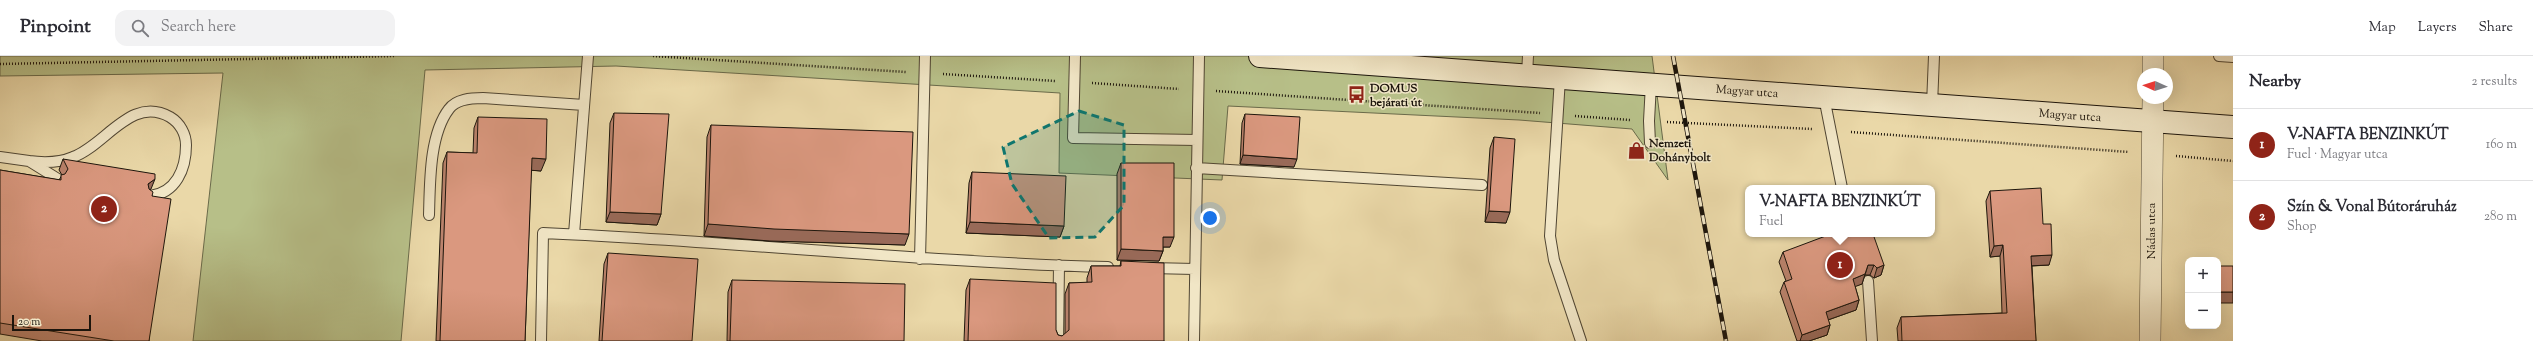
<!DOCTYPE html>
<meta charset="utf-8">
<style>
body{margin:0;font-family:"Sorts Mill Goudy",serif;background:#f2f2f3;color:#2b2b33}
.controls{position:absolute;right:12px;bottom:12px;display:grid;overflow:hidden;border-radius:8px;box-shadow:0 4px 16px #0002}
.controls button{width:36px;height:36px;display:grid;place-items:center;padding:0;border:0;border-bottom:1px solid #e1e1e2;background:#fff;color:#2b2b33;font:20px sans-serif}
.compass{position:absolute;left:2137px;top:12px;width:36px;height:36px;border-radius:50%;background:#fff;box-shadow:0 4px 16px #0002;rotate:273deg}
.scale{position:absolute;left:12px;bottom:10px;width:79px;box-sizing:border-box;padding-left:4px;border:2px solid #1c150c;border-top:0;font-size:11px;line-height:14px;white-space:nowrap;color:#1c150c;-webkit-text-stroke:3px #f1e6c6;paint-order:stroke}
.you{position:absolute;left:1210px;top:162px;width:14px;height:14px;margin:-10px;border:3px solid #fff;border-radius:50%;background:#1a73e8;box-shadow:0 0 0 6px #1a73e833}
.badge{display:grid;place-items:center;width:26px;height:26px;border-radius:50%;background:#8f2418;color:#fff;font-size:13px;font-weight:700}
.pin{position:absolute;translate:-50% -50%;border:2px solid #fff;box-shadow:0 1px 4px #0006}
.popup{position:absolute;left:1745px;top:129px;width:190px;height:52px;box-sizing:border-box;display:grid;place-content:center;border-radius:8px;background:#fff;filter:drop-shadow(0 1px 3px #0005);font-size:13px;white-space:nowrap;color:#7c7c81}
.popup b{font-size:15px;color:#2b2b33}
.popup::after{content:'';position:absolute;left:50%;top:100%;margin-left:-8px;border:8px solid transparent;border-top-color:#fff}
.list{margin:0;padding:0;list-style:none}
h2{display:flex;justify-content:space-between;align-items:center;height:52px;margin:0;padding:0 16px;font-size:17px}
h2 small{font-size:13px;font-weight:400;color:#7c7c81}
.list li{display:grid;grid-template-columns:26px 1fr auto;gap:12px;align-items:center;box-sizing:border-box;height:72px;padding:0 16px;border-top:1px solid #e1e1e2}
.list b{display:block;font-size:15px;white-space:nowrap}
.list p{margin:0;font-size:13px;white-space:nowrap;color:#7c7c81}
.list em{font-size:13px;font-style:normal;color:#7c7c81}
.icon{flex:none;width:22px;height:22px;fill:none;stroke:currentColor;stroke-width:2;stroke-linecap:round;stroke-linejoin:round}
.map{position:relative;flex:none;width:2233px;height:285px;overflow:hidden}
header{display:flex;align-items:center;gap:24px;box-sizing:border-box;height:56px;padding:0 20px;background:#fff;border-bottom:1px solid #e1e1e2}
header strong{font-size:19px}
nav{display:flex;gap:22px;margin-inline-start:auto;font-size:14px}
.search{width:280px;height:36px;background:#f2f2f3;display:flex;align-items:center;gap:10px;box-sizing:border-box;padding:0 14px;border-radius:12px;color:#7c7c81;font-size:15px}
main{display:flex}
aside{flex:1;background:#fff}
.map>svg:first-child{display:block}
.green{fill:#b7bf88;stroke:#6a6a4a}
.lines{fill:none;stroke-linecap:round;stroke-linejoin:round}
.lane-casing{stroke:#504633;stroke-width:12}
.street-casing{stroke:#504633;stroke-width:22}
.secondary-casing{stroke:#1c150c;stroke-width:24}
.path{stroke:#1c150c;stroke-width:2.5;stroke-dasharray:1 2;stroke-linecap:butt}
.lane{stroke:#f1e6c6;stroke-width:10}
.street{stroke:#f1e6c6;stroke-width:21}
.secondary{stroke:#f1e6c6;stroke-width:22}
.rail-casing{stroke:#1c150c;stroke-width:4.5}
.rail{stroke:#f1e6c6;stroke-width:3;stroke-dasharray:9;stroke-linecap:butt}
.wall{fill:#bb836d;stroke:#1c150c}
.shaded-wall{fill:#996a59;stroke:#1c150c}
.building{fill:#da987f;stroke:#1c150c}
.marked{fill:#0f766e;fill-opacity:0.2;stroke:#0f766e;stroke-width:3;stroke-dasharray:8 5;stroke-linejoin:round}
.labels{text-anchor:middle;stroke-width:3;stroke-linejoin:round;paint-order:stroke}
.poi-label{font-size:12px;font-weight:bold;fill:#1c150c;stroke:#f1e6c6;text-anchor:start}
.street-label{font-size:12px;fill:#1c150c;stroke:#f1e6c6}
</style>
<header>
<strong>Pinpoint</strong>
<div class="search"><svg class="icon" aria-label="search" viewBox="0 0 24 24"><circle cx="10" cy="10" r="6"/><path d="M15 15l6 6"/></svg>Search here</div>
<nav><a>Map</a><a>Layers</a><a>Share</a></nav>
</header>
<main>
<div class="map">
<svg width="2233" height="285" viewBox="0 0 2233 285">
<rect width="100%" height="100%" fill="#ead8a8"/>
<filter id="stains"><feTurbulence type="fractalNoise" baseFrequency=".005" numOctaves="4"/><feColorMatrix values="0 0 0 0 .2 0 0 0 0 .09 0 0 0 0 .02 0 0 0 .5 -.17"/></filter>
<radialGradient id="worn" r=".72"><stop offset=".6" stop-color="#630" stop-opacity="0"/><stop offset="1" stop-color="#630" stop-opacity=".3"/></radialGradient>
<!-- green -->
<path class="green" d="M0,0H1652L1668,124L1632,73L1519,64L1228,50L1222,124L1059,117L1060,37L616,10L425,14L401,285H193L223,17L0,20Z"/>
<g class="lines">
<defs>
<path id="lane" d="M1075,0L1073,82L1197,84
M2219,0L2233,1
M1527,19L1528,0
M1560,22L1550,180L1554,204L1581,285
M1824,41L1842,132
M1932,49L1934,0
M1650,87L1649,65L1651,28
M0,101L29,105L58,123
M29,105C44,107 59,107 73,101C106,89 131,39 170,61C180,67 186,78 186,89C186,113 176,137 150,140
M1196,112L1482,129
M429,159C430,128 429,79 449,53C456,43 471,42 483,42L584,49
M574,178L588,0
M920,203L925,0
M1150,212L1195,213
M1868,225L1872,285
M541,285L543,177C732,185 919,206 1108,211
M1058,285L1059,209
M1194,285L1199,0"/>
<path id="street" d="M2153,18V0
M2150,285L2153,42"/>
<path id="secondary" d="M1260,0L2233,71"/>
</defs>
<!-- lane casing -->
<use href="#lane" class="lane-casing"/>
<!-- street casing -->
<use href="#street" class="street-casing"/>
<!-- secondary casing -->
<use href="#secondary" class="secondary-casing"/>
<!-- path -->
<path class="path" d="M653,0L906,16
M0,8L395,0
M943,18L1055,25
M1092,27L1179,33
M1216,35L1540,57
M1575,60L1630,64
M1667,66L1812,73
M1851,76L2129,96
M2176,100L2233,105"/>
<!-- lane -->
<use href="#lane" class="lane"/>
<!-- street -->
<use href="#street" class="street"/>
<!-- secondary -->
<use href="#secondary" class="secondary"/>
<defs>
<path id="rail" d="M1673,0L1726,285"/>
</defs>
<!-- rail casing -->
<use href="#rail" class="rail-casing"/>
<!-- rail -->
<use href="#rail" class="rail"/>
</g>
<!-- wall -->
<path class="wall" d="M614,57L661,158L657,169L606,166L610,67Z
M1245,58L1294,111L1240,108L1242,67Z
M478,61L541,115L531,114L525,285H436L443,107L447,96L473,97L474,72Z
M711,69L905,189L770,185L704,180L707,81Z
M1494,81L1506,167L1485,166L1490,92Z
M63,103L151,133L150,134L152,140L149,285H42L0,278V114L59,124L62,119L59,114Z
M1121,107L1170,191H1163V195L1159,205L1117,204V118Z
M972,116L1064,170L1060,181L966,177L969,127Z
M1990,135L2043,168L2049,209L2032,210L2036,285H1898L1897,272L1901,261L2002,257L2000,200L1990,201L1986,145Z
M1783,196L1884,209L1881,219L1874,222L1870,219H1865L1862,228L1855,230L1859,244L1856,254L1828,264L1830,269L1827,279L1809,285H1797L1780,236L1784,226L1786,225L1779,206Z
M608,197L692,285H599L604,208Z
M1121,205L1164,285H964L966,234L970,223L1056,274L1058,279L1062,280L1065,278V238L1069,227H1087V222L1091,210H1120Z
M732,224L904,285H727L728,236Z"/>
<!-- shaded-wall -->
<path class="shaded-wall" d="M1243,99L1297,103L1294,111L1240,108Z
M532,102L546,103L541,115L528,114Z
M155,123L151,133L144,138L148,128Z
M1489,155L1510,156L1506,167L1485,166Z
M610,156L661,158L657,169L606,166Z
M970,166L1064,170L1060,181L966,177Z
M708,168L909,178L905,189L770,185L704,180Z
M1163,181H1174L1170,191H1159Z
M2003,189L2000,200L1990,201L1994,190Z
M1121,193L1163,195L1159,205L1117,204Z
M2052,199L2049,209L2027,210L2031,200Z
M1868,209H1874L1870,219H1865Z
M1884,209L1881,219L1874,222L1877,212Z
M1865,218L1862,228L1849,233L1853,223Z
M2218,236H2233V247H2218Z
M1859,244L1856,254L1822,266L1826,256Z
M1830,269L1827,279L1809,285H1800L1802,279Z"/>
<!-- building -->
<path class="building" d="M614,57L669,58L661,158L610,156Z
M1245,58L1300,61L1297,103L1243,99Z
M478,61L547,63L546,103L532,102L525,285H440L447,96L477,97Z
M711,69L913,76L909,178L774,173L708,168Z
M1494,81L1515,83L1510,156L1489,155Z
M63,103L155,118V123L148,128L149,133L153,136L152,140L171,143L149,285H114L0,267V114L61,124V119L65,118L68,113Z
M1121,107H1174V181H1163V195L1121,193Z
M972,116L1066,120L1064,170L970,166Z
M2041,132L2043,168H2051L2052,199L2031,200L2036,285H1902L1901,261L2007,257L2003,189L1994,190L1990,135Z
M1831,178H1873L1884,209L1877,212L1874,209H1868L1865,218L1853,223L1859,244L1826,256L1830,269L1802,279L1784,226L1792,223L1783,196Z
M608,197L698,203L692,285H602Z
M1121,205L1164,207V285H968L970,223L1056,227V274L1058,279L1062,280L1069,274V227L1092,226L1091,210H1121Z
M2218,210H2233V236H2218Z
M732,224L905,228L904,285H730Z"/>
<!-- marked area -->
<path class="marked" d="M1079,55L1124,69V149L1095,181L1049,182L1012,128L1003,91Z"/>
<!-- icons -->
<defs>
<symbol id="bus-bare" viewBox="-9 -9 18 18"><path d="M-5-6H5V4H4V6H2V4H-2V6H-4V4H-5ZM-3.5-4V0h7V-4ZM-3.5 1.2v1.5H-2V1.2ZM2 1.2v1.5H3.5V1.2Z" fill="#8f2418" stroke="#f1e6c6" stroke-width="2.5" paint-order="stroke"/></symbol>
<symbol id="shop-bare" viewBox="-9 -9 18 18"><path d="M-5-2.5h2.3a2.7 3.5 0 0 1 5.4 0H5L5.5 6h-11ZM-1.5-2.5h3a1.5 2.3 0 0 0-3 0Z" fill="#8f2418" stroke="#f1e6c6" stroke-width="2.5" paint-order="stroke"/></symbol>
</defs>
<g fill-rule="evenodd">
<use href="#bus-bare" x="1344" y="26" width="25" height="25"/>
<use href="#shop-bare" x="1624" y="82" width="25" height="25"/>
</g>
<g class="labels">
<!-- poi labels -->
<g class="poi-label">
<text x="1370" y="36">DOMUS<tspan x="1370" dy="14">bejárati út</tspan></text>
<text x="1649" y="91">Nemzeti<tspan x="1649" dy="14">Dohánybolt</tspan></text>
</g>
<!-- street labels -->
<g class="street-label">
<text transform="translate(1747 35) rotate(4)" y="4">Magyar utca</text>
<text transform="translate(2070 59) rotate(4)" y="4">Magyar utca</text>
<text transform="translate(2151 175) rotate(-90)" y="4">Nádas utca</text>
</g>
</g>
<rect width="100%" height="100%" filter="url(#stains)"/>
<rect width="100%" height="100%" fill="url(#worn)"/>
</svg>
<div class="controls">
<button>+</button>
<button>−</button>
</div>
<svg class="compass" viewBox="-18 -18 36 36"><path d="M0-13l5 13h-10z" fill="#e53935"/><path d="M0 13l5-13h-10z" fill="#7c7c81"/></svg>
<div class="scale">20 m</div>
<div class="you"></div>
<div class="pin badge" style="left:1840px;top:209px">1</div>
<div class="popup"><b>V-NAFTA BENZINKÚT</b>Fuel</div>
<div class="pin badge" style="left:104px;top:153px">2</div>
</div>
<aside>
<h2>Nearby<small>2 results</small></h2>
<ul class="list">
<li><span class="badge">1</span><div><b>V-NAFTA BENZINKÚT</b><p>Fuel · Magyar utca</p></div><em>160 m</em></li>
<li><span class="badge">2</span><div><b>Szín &amp; Vonal Bútoráruház</b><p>Shop</p></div><em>280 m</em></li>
</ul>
</aside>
</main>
